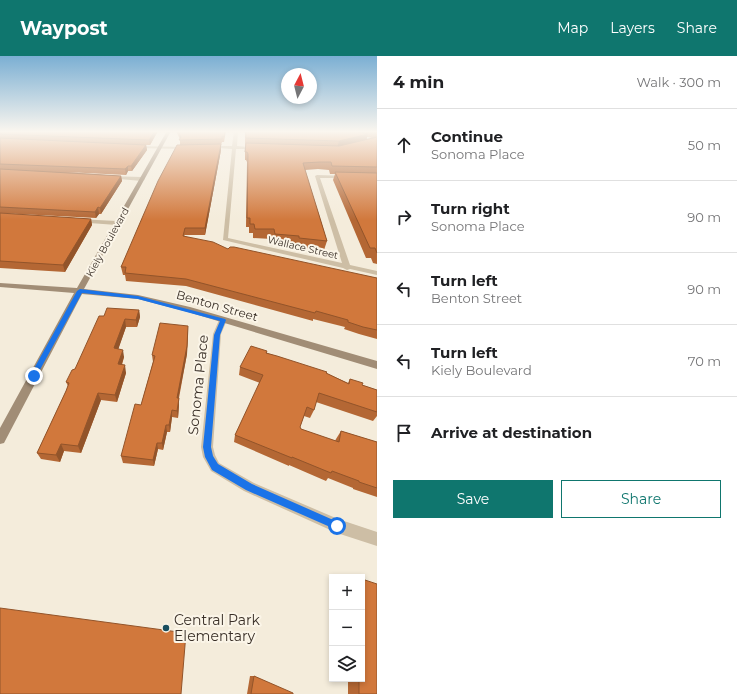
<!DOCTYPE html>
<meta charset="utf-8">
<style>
body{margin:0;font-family:Montserrat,sans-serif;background:#f6f6f6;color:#202124}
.controls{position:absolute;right:12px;bottom:12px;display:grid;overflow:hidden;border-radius:0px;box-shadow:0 2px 6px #0003}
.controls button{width:36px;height:36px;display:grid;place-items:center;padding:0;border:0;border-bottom:1px solid #e0e0e0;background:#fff;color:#202124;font:20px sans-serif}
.compass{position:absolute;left:281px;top:12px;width:36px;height:36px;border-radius:50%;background:#fff;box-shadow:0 2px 6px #0003;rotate:7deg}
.stop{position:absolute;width:12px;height:12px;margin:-9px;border:3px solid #1a73e8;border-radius:50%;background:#fff}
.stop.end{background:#1a73e8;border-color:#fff;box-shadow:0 1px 4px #0008}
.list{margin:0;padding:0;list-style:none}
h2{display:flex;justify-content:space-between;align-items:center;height:52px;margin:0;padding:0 16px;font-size:17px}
h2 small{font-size:13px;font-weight:400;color:#757577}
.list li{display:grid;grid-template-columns:26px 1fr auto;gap:12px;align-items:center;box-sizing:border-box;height:72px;padding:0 16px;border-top:1px solid #e0e0e0}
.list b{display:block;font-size:15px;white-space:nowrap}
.list p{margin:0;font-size:13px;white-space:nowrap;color:#757577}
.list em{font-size:13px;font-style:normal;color:#757577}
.actions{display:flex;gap:8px;padding:12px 16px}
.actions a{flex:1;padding:9px 0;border:1px solid #0f766e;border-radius:0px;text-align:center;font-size:14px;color:#0f766e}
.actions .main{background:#0f766e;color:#fff}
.icon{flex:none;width:22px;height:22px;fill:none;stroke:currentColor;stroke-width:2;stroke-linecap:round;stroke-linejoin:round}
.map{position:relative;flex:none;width:377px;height:638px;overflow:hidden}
header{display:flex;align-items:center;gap:24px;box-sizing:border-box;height:56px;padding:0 20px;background:#0f766e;color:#fff}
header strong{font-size:19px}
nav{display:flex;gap:22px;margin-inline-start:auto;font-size:14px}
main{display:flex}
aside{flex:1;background:#fff}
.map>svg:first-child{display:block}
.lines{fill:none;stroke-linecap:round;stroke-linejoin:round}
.minor{fill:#cdbea5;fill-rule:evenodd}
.secondary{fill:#a18d76;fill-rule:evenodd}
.wall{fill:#b46734;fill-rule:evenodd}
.shaded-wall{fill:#92542a}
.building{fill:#d1783c;stroke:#92542a}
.route{fill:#1a73e8}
.poi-dot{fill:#194e5e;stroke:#fbf5e8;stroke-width:1.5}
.labels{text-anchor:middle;stroke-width:4;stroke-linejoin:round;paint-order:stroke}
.far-street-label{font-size:10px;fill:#392f27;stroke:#fbf5e8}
.street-label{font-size:12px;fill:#392f27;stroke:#fbf5e8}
.near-street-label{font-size:14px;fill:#392f27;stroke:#fbf5e8}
.near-poi-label{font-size:14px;fill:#392f27;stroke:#fbf5e8;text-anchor:start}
</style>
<header>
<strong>Waypost</strong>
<nav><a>Map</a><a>Layers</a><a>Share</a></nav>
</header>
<main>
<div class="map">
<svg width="377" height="638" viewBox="0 0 377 638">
<rect width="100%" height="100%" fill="#f4ecdb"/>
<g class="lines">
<!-- minor -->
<path class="minor" d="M234,75H238L237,90L260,92L258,93H236L228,182L342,207L315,120L317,119L349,120V122H320L350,209L377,215V219L350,213L347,214L343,212L223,184L232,93L206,91L208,90H232Z
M332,75H337L377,84V86Z
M133,90L188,91L190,92L188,93L134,92Z
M106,120L142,121L145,123L142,125L108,122L106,121Z
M77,163L117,165L120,167L117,169L75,166L74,165Z
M223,261L227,264L221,278L213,391L215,399L219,407L254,427L338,463L377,476V490L337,477L244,435L211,415L203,401L201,391L213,278L219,264Z"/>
<!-- secondary -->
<path class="secondary" d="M167,75H171L84,233L138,239L190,251L377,305V313L188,256L138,243L82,238L4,387L0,388V372L74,237L0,231V227L77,232Z"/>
</g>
<!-- wall -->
<path class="wall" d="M0,75H158L150,89H146L147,94L132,115H128L126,119L65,116L121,120L122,125L101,158H99L96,162L0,157Z
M176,75H226L224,86H222L221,89V94L205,179H185L184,180L228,193L377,222V283L359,278L344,273L345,271L313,263V265L186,230L126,225L125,219H123L121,211L180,89V83Z
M245,75H377V208L373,207L371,202H366L333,124L335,118H330L329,114L318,113L305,114L327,185L324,194L297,191L296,189L273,187L272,183L253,182V177H249V171H246L247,106L246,104H245ZM367,81L372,82L366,84Z
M0,157L91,163L92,169L65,216L0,212Z
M139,254L140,261L137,271H126L118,293L124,301L122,309L126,317L117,346L101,344L81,397L64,395L60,406L41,403L37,397L66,335L68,330L66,326L75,313L104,260Z
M188,277L187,298L179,342V349L178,362L172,361L170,376H167L163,394L158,393L154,410L123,407L121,400L141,349L153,306L152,299Z
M267,295V297L326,317L348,327L350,323L362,329L377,334V360L373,365L316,346L314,354L310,362L304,360L300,371L301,373L335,385L336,383L341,375L377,386V441L353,433V432L328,422L326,425L289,409V410L234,386L235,379L260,327L239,319L240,311Z
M250,620H254L293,638H247Z
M348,623H362L377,638H348Z"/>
<!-- shaded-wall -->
<path class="shaded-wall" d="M155,75H158L150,89L149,84Z
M368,78L366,85L337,92L339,85Z
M221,88V94L205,179V172Z
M146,89L147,94L132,115L131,110Z
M128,110V115L126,119L125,113Z
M121,120L122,125L101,158L100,152Z
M98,151L99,158L96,162L95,156Z
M91,163L92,169L65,216L63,209Z
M139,254L140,261L137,271L136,264Z
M125,263L126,271L116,300L114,292Z
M188,270L187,298L177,349V342Z
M123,294L124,301L119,316L118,308Z
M125,309L126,317L117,346L115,339Z
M98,337L101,344L81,397L78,390Z
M179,342V349L178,362L177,355Z
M172,354V361L170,376L169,369Z
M166,369L167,376L163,394L162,387Z
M157,387L158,393L154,410L153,404Z
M61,388L64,395L60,406L56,399Z"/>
<!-- building -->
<path class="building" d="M0,75H155L149,84L0,78Z
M178,75H225L224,81L222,80V83L179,84L181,81Z
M246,75H354L368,78L339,85L246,82Z
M370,75H377V76Z
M377,81V111L332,110L331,106H320L303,107L327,185L299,182V180L275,178L274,173H255L254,168H250V162H247L248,98L247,96H245L246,87L339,90Z
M0,82L146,89L131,110H128L125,113L0,108Z
M221,88L205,172H185L183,180L213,186L228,193L230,191H234L377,222V274L363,271L348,266V264L316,255L315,257L186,223L125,217L126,211H121L158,125L176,91L177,89Z
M0,113L121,120L100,152L98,151L95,156L0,151Z
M335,116L377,117V197L375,192H370Z
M0,157L91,163L63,209L0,205Z
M107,252L139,254L136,264L125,263L114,292L123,294L118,308L125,309L115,339L98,337L78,390L61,388L56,399L37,397L66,335L69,327L66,326L72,314L75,313L99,260H104Z
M160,267L188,270L187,290L177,342H179L177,355L172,354L169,369H166L162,387H157L153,404L121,400L135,348L141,349L155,300L152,299Z
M251,290L267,295L266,297L277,300L327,316L326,317L349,328L350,323L363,327L362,329L377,334V356L319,337L314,354L307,351L300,371L301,373L339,386L341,375L377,386V432L359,426V425L332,415L331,417L292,401V402L235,379L263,319L240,311Z
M362,523L377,528V638H359V623H362Z
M0,552L186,577L181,638H0Z
M254,620L293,637V638H251Z"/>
<!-- sky -->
<linearGradient id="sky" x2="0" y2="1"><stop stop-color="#7bafd3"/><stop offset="0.46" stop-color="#faf6ef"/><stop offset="1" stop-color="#faf6ef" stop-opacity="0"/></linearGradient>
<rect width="377" height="164" fill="url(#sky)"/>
<!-- route -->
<path class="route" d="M80,233L138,240L225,263L226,264L220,279L211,391L213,400L218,408L252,428L340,467L341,470L340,473L337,474L246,434L212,414L205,401L203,391L214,279L220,265L138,243L82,237L36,321H31V318L77,235Z"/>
<!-- markers -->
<circle class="poi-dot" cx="166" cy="572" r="4"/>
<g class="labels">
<!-- far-street labels -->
<g class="far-street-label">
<text transform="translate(107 186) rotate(-61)" y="4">Kiely Boulevard</text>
<text transform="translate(303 191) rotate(13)" y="4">Wallace Street</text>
</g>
<!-- street labels -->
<g class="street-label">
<text transform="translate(217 250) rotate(16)" y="4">Benton Street</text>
</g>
<!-- near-street labels -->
<g class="near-street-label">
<text transform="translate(198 329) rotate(-84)" y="5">Sonoma Place</text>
</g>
<!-- near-poi labels -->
<g class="near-poi-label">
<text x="174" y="569">Central Park<tspan x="174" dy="16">Elementary</tspan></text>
</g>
</g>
</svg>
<div class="controls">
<button>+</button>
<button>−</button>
<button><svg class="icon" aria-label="layers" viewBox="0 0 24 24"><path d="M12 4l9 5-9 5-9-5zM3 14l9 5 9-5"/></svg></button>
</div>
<svg class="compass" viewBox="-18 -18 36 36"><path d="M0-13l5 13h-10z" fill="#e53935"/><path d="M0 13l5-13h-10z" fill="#757577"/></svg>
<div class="stop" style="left:337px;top:470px"></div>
<div class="stop end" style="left:34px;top:320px"></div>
</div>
<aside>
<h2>4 min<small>Walk · 300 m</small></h2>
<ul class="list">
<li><svg class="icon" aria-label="ahead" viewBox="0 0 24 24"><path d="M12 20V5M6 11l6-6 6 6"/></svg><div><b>Continue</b><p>Sonoma Place</p></div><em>50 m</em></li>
<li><svg class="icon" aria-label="right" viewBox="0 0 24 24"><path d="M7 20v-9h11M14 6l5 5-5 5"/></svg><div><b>Turn right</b><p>Sonoma Place</p></div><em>90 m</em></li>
<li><svg class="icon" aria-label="left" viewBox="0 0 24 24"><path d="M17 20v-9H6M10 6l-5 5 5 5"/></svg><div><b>Turn left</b><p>Benton Street</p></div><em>90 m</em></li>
<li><svg class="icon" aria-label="left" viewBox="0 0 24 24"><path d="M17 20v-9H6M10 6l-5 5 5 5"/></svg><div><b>Turn left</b><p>Kiely Boulevard</p></div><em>70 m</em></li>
<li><svg class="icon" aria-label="arrive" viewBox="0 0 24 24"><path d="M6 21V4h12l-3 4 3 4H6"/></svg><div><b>Arrive at destination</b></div></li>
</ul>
<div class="actions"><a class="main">Save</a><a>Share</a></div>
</aside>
</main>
